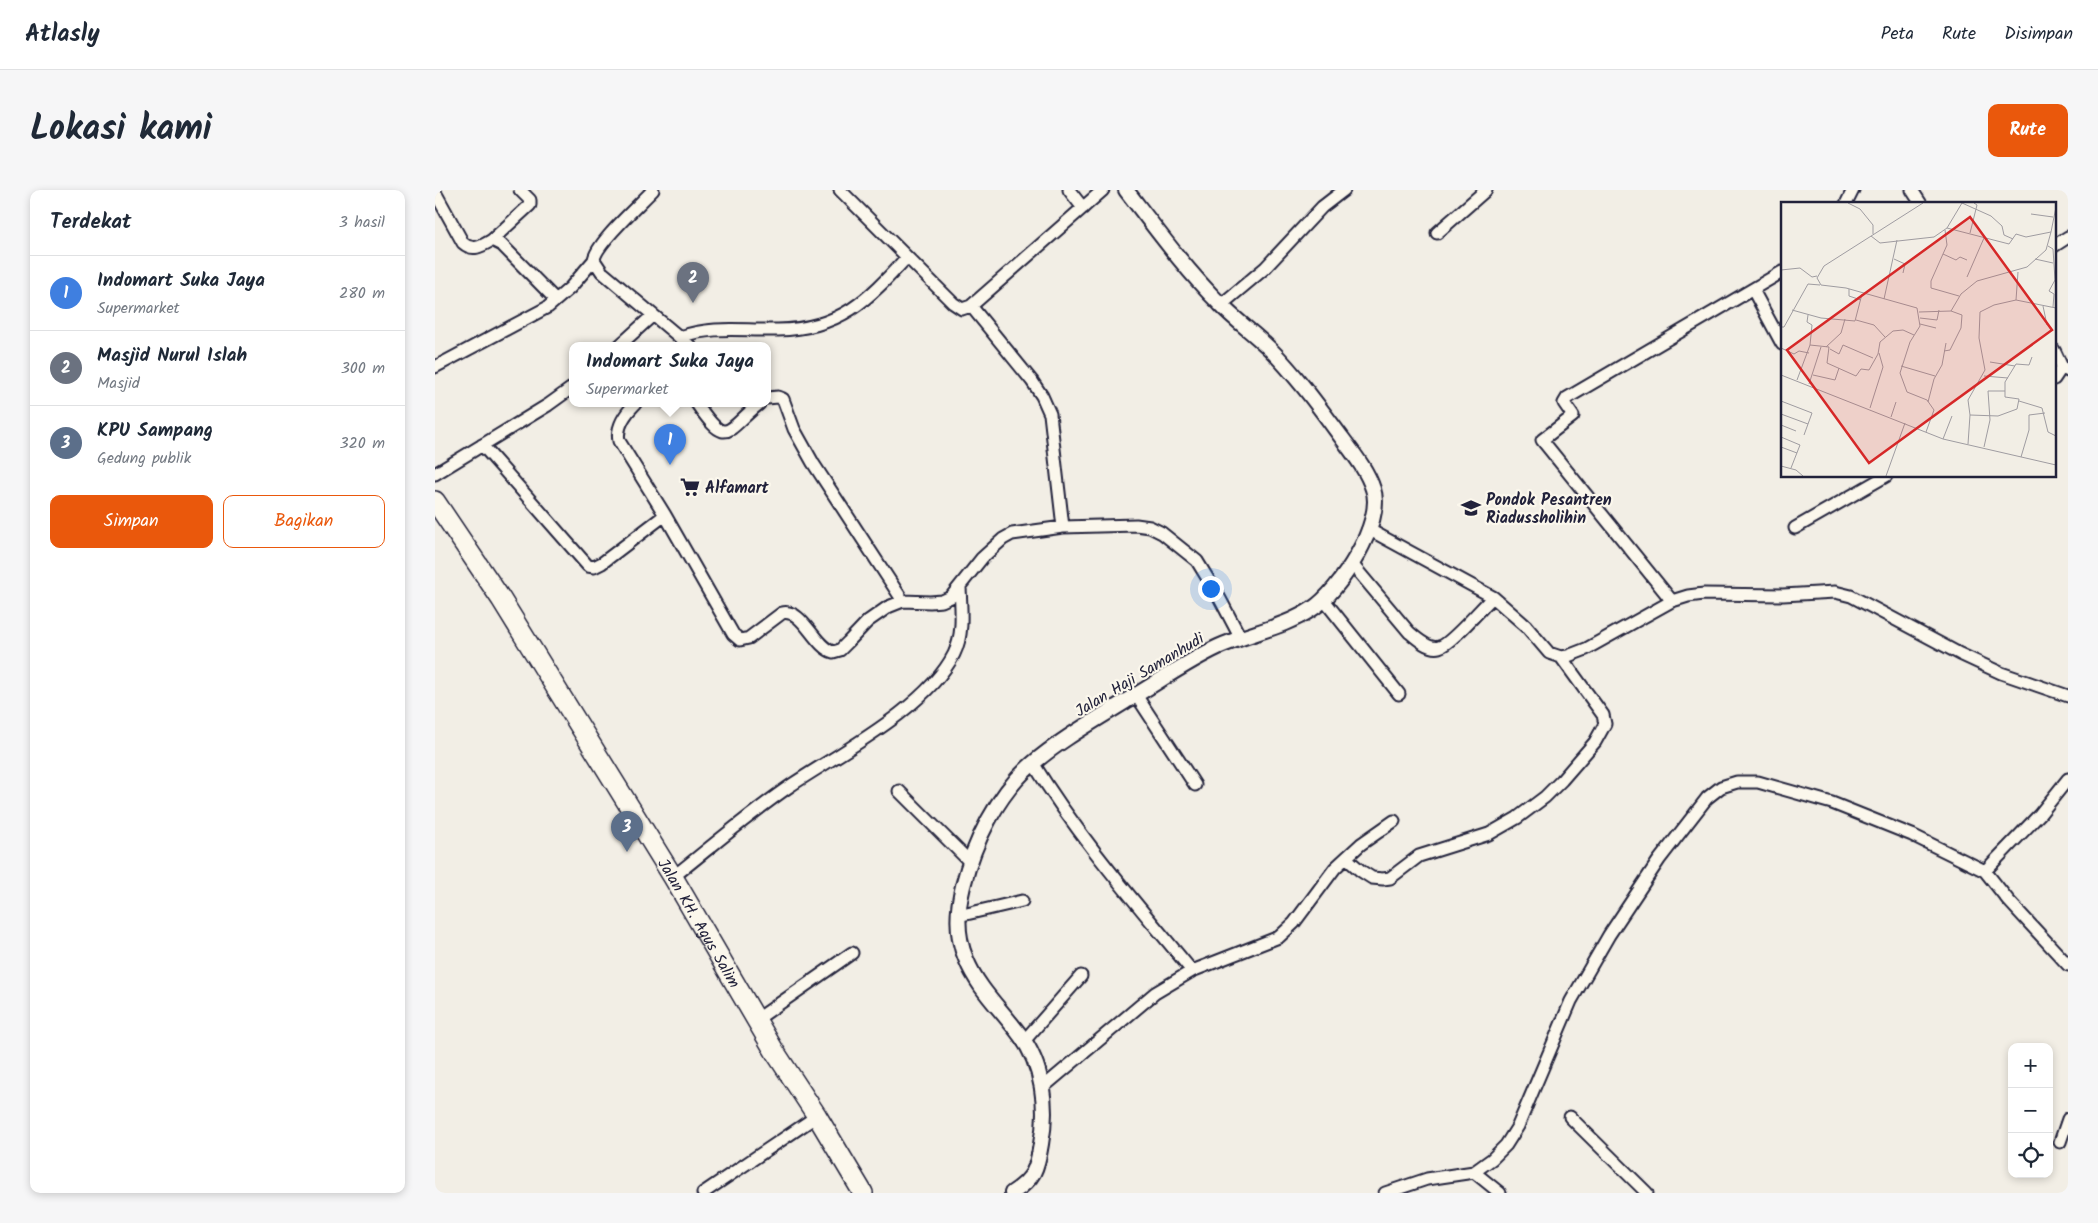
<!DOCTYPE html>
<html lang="id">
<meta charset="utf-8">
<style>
body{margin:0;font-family:Kalam,sans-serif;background:#f6f6f7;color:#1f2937}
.controls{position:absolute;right:15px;bottom:15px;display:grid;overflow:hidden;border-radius:10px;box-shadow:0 2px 8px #0003}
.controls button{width:45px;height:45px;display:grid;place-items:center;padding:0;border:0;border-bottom:1px solid #e0e1e3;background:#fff;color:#1f2937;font:25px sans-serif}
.you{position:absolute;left:775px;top:398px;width:18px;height:18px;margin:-12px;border:4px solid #fff;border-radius:50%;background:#1a73e8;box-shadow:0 0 0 8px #1a73e833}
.badge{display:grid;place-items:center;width:32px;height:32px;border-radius:50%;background:#ea580c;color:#fff;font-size:16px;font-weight:700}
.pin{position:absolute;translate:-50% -41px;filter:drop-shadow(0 1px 2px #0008)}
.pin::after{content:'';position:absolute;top:26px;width:18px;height:15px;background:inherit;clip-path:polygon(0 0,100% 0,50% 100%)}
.popup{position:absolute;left:134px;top:152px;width:202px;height:65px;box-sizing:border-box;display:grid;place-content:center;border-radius:10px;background:#fff;filter:drop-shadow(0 1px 4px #0005);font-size:16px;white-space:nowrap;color:#747a83}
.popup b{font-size:19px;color:#1f2937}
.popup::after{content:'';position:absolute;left:50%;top:100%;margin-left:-10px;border:10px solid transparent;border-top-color:#fff}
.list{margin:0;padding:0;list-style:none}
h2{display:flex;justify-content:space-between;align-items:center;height:65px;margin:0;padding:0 20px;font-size:21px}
h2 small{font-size:16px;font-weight:400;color:#747a83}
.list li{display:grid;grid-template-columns:32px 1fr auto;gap:15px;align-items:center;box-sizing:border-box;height:75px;padding:0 20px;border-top:1px solid #e0e1e3}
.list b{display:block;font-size:19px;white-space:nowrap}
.list p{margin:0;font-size:16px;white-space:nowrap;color:#747a83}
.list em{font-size:16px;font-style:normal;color:#747a83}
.actions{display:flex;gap:10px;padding:15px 20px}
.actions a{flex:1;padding:11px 0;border:1px solid #ea580c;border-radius:10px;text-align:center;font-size:18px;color:#ea580c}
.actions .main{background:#ea580c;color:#fff}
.icon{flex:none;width:28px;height:28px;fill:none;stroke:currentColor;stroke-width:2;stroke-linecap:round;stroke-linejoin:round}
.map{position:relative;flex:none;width:1633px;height:1003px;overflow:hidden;border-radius:10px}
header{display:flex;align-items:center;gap:30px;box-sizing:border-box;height:70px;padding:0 25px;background:#fff;border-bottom:1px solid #e0e1e3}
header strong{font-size:24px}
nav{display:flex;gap:28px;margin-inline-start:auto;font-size:18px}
.intro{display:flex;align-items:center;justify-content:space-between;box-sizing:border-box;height:120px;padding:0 30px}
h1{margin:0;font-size:35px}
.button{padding:12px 22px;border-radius:10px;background:#ea580c;color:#fff;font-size:18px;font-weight:700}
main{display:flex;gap:30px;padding:0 30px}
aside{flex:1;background:#fff;border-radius:10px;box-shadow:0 2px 8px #0003}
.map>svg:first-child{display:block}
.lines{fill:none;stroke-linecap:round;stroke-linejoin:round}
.minor-casing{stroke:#22223b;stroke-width:15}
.tertiary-casing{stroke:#22223b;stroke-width:18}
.trunk-casing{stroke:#22223b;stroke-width:22}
.minor{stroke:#fbf7ec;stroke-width:11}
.tertiary{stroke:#fbf7ec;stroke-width:14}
.trunk{stroke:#fbf7ec;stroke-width:19}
.labels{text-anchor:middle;stroke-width:4.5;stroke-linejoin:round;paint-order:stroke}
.poi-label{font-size:16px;font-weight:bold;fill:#22223b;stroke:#fbf7ec;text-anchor:start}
.street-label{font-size:16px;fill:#22223b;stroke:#fbf7ec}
.inset-road{fill:none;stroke:#9f9ca1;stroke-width:1}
.view{fill:#d62828;fill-opacity:0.15;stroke:#d62828;stroke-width:2.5}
.inset-edge{fill:none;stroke:#22223b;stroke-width:2.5}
</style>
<header>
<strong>Atlasly</strong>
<nav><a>Peta</a><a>Rute</a><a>Disimpan</a></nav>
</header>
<div class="intro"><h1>Lokasi kami</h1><a class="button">Rute</a></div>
<main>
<aside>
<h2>Terdekat<small>3 hasil</small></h2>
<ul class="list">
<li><span class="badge" style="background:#3f7fe0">1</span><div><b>Indomart Suka Jaya</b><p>Supermarket</p></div><em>280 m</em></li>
<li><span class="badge" style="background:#6b7280">2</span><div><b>Masjid Nurul Islah</b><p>Masjid</p></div><em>300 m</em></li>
<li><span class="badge" style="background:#5c6f8a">3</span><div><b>KPU Sampang</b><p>Gedung publik</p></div><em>320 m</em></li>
</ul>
<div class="actions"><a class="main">Simpan</a><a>Bagikan</a></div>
</aside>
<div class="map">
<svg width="1633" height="1003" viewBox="0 0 1633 1003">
<rect width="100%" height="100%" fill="#f2eee5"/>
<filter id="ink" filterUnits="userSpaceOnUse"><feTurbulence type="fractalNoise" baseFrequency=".02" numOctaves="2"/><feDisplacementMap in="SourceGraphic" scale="10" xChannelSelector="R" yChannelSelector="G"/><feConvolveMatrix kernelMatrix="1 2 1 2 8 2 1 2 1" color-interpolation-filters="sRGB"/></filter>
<g filter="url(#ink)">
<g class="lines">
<defs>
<path id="minor" d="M218,0C205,14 160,54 159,70L167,82L255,156
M405,0L518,113L527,119L536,116L668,0
M634,0L648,18
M1477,0L1486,14
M0,2L28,53C38,62 47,56 57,50L67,55L121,110
M1411,14L1418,0
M1002,43L1051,0
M57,50L95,15V10L85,0
M1619,56L1633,47
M1318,100L1347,154
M786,115L830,78L887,17L909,0
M536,116L597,191L607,206L615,224L628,337
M244,147C281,135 306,141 343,140C405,139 433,110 472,67
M184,156L217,126
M1619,160L1627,177L1633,181
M0,177L113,117L135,98L159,70
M1619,189L1627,177
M332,208L343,207L348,209L359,239L378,273L468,411
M200,214C190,224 181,237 184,251L230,325L298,444L305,450L314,448L347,423C368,418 379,457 398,462L405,460L413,452L433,431L453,417L468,411L495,412L507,411L516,407L547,368L568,349L577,344L628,337L701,335L715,337L727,343L762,371L784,407L805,447
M262,214C293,259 291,240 324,214
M47,255L153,376L159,377L167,373L230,325
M0,284L113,215L138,197
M1360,338L1451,286
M933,339L1058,407L1091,436L1114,463L1126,467L1133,466L1151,459L1237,411L1253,406L1269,404L1348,405L1400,402L1416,406L1525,464L1566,483L1633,506
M917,374L974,442C981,448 994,460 1004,457C1015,455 1048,416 1058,407
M889,410L964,504
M1237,411L1107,250L1138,226L1129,213L1132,208L1347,82
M701,505L760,595
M598,573C644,648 702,714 757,781
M464,601L535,672
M911,668L926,681L937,688L948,689L955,688L984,666L1054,644L1082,628L1110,607L1127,590L1160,552L1170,534L1168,525L1126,467
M1550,681L1605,624L1633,589
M238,687C276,657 314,624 355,596C404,563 492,518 519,464C529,444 526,420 525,397
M523,726L587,711
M321,830L417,763
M589,851L646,786
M606,899L720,803L757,781L844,747L859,733L900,678L926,654L959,631
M1135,927L1212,1003
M1625,952L1633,929
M1039,982L1065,1003
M268,1003L382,926
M950,1003L992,989L1039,982L1057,969L1071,955L1083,936L1136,811L1174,745L1224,670L1272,608L1286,597L1302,592H1323L1397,613L1477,645L1550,681L1573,710L1633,775"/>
<path id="tertiary" d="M577,1003C599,989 602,979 606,954C613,917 608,875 585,845C566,819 543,799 531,769C521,746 522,720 528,696C539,652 562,605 596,575C625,550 659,531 691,511C722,493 751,472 783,457C814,443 848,438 877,419C904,402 950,332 938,299C932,280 918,263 907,248C884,217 862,186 835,159C819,143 800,130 785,114C750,79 721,39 691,0"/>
<g id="trunk">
<path id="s1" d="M0,311L66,409L238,687L340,862L382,926L428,1003"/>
</g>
</defs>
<!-- minor casing -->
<use href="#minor" class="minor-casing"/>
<!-- tertiary casing -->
<use href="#tertiary" class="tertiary-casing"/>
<!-- trunk casing -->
<use href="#trunk" class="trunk-casing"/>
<!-- minor -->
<use href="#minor" class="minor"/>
<!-- tertiary -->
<use href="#tertiary" class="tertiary"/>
<!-- trunk -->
<use href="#trunk" class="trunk"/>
</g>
</g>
<!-- icons -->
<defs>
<symbol id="supermarket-bare" viewBox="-9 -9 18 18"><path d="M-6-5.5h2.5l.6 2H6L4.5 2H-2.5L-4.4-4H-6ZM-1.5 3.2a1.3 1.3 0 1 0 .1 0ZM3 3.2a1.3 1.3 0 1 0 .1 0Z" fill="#22223b" stroke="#fbf7ec" stroke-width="2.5" paint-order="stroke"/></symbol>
<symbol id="school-bare" viewBox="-9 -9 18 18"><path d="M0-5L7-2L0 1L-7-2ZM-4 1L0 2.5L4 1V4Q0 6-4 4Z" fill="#22223b" stroke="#fbf7ec" stroke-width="2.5" paint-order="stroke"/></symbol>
</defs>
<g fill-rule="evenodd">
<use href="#supermarket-bare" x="241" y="283" width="28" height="28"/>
<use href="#school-bare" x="1022" y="304" width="28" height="28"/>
</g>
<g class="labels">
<!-- poi labels -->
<g class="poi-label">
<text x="270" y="303">Alfamart</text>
<text x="1051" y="315">Pondok Pesantren<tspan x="1051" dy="18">Riadussholihin</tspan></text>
</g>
<!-- street labels -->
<g class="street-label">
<text transform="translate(704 484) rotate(-31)" y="6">Jalan Haji Samanhudi</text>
<text dy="6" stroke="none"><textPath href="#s1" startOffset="498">Jalan KH. Agus Salim</textPath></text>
</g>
</g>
<!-- overview -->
<g transform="translate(1346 12)">
<rect width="275" height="275" fill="#f2eee5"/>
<path class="inset-road" d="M67,1L79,7L92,23V32M142,1L43,64L36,76L40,83L65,86L136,106L139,124L129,140L119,171L126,190L146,198L153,208L145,230M250,12L272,15M166,26L228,42L235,32L245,35L270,30L275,5M164,28L166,43L150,79V86L178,94M189,31L196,3L193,1M90,34L99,41L153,35L166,26L181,1L210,14L221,24L223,33L232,37M267,44L272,47L274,78L268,89L273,92L272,105M162,52L175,58L179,55L186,58M113,57L124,62L122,71M254,57L272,61M0,68L19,66L31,75L36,74M186,75L203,36M68,87V94L80,98M103,97L116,38M235,98L237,70M262,104L266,123M11,108L40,116L74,119L81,92M138,110L170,109L180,92L196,79L246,65L265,48L270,30M27,113L26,120L31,123L29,143L48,145L46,161L75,174L80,167L88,168L97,152L99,140L112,129L122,128L133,133M139,116L156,118L158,108M75,118L93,123L104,135M139,122L155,126M0,125H3L27,82L39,83M45,145L60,131L64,117M0,146L13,152L18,149L28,151M49,147L58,152L62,143L92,156M163,149L169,148L180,126L181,113L170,109M209,160L234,164M120,164L154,174M0,173L162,237L275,263M32,173L54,178L58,166M203,174L227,176M16,178L29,143M28,182L40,145M0,199L31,211L23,233M238,199L261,206L267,230L275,234M147,200L153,177L161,163L165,141M89,206L102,165L98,151M0,212L27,222M189,213L217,214L236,207L238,197L224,195V180L235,162L248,163L251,155M110,215L115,200M0,223L15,229M0,235L19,243L10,266M162,237L171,214M187,242L189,213L187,198L204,168L198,136L199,110L213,103L235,98L275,106M0,245L16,251M203,245L209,218L207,189H224M240,255L248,228V213L264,211M0,264L15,268L22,274M105,274L124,221"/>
<path class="view" d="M189,15L271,128L88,261L6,148Z"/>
<rect width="275" height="275" class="inset-edge"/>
</g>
</svg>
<div class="controls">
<button>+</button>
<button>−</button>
<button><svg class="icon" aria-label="locate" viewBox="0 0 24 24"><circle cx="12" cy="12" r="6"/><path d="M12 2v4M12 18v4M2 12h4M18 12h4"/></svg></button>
</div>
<div class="you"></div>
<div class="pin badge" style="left:235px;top:275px;background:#3f7fe0">1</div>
<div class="popup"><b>Indomart Suka Jaya</b>Supermarket</div>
<div class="pin badge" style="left:258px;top:113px;background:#6b7280">2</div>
<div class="pin badge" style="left:192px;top:662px;background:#5c6f8a">3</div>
</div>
</main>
